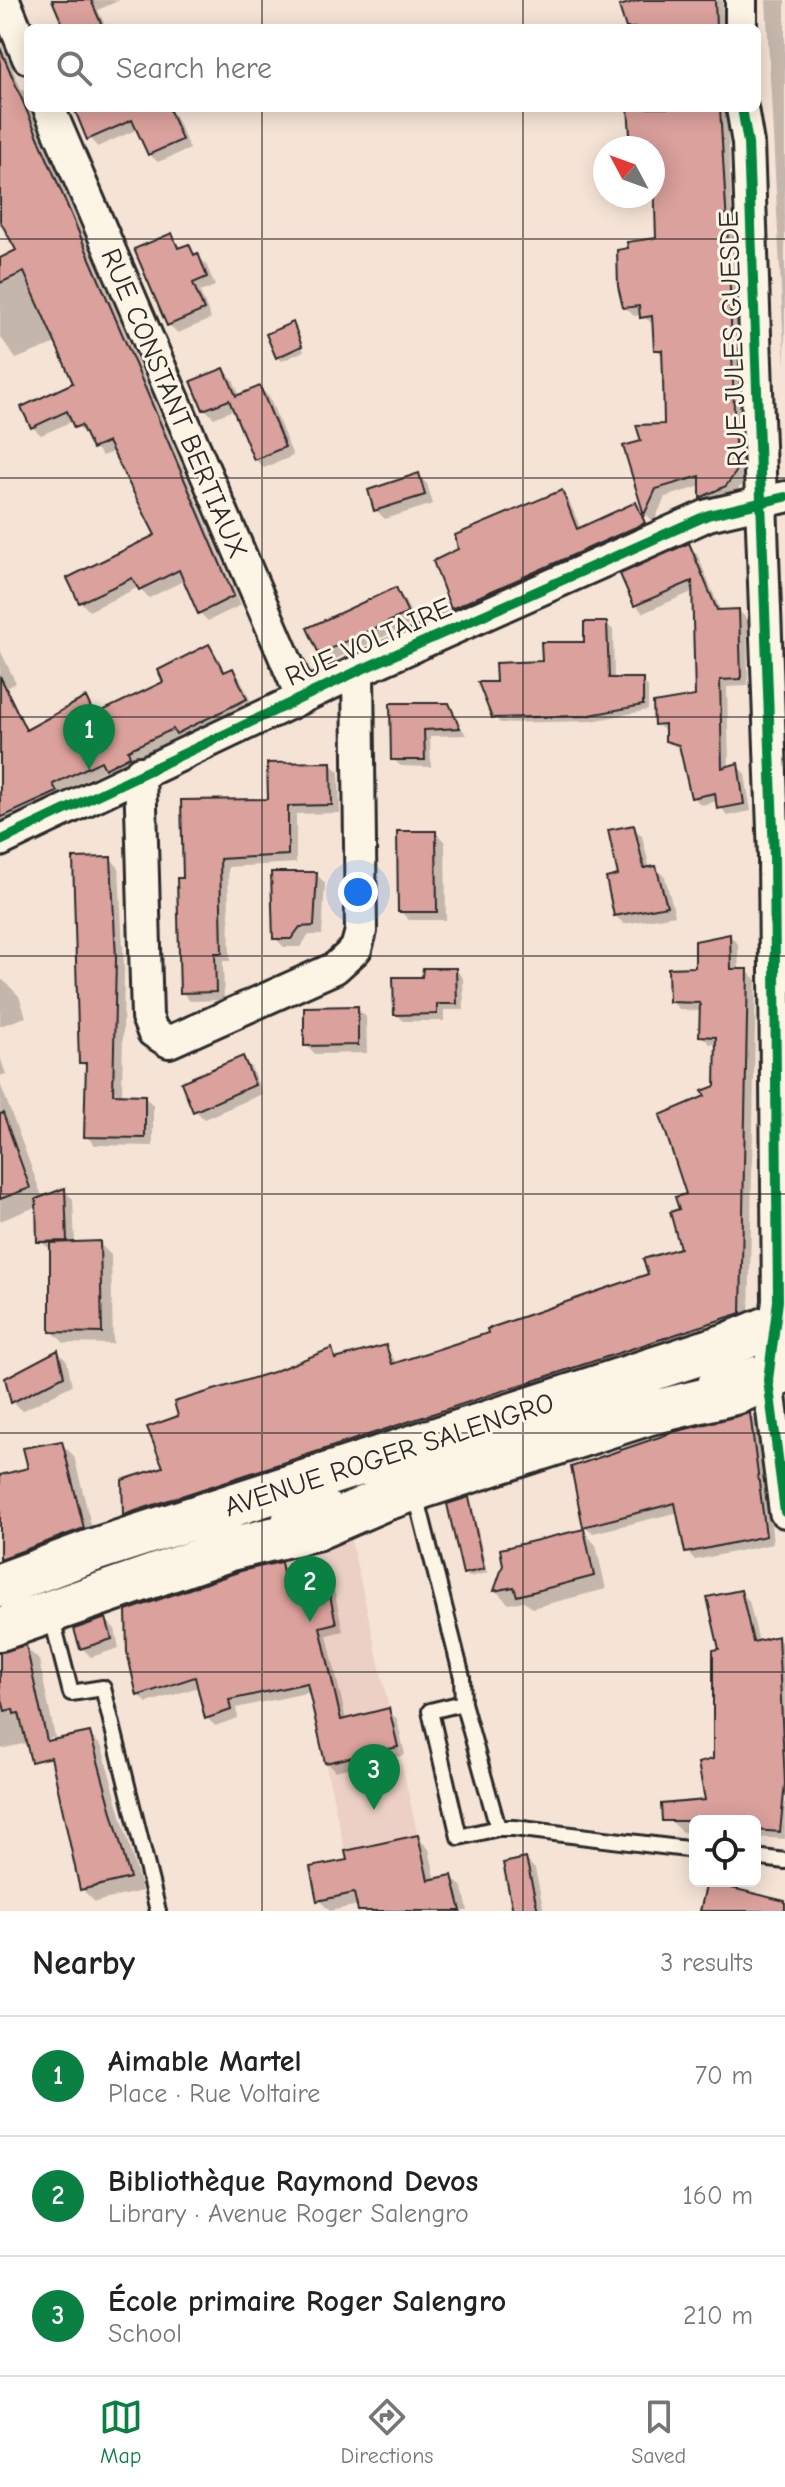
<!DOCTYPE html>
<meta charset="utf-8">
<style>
body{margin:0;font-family:"Comic Neue",sans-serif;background:#f2f2f2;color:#222}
.controls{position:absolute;right:24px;bottom:24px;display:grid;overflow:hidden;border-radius:12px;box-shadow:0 4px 20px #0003}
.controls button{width:72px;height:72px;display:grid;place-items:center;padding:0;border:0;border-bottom:2px solid #e0e0e0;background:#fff;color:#222;font:40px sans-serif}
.compass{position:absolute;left:593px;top:136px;width:72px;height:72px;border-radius:50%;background:#fff;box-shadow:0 4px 20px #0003;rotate:311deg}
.you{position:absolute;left:358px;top:892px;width:28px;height:28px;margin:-20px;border:6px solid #fff;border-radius:50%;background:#1a73e8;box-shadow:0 0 0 12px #1a73e833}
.badge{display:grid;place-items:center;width:52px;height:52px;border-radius:50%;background:#0b8043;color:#fff;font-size:26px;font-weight:700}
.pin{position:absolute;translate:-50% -66px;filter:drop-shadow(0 2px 4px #0008)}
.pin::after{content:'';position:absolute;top:42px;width:28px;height:24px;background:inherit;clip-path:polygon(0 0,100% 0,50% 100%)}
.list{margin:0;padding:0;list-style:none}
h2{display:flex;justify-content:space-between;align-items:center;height:104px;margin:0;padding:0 32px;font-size:34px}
h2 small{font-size:26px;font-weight:400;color:#767676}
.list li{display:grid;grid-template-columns:52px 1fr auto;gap:24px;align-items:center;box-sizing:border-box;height:120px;padding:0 32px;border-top:2px solid #e0e0e0}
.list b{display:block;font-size:30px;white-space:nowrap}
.list p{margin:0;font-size:26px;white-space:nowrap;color:#767676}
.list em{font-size:26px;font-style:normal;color:#767676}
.icon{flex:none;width:44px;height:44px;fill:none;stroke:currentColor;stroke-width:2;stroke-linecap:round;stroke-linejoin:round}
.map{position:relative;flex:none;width:785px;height:1911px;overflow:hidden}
.search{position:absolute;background:#fff;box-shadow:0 4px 20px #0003;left:24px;right:24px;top:24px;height:88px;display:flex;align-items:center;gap:20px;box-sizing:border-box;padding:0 28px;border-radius:12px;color:#767676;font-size:30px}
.sheet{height:464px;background:#fff}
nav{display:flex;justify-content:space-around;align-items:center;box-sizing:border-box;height:112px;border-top:2px solid #e0e0e0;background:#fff;font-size:22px;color:#767676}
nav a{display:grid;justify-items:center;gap:4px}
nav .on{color:#0b8043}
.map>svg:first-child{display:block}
.built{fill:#edd0c5}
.shadow{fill:#0003}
.building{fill:#dba19c;stroke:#2b2b2b;stroke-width:2}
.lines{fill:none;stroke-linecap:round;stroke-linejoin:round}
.lane-casing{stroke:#2b2b2b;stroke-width:20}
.street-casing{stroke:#2b2b2b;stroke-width:36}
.secondary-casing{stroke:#2b2b2b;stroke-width:48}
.lane{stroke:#fcf5e5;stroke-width:14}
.street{stroke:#fcf5e5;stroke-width:30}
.secondary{stroke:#fcf5e5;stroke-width:42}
.cycleway-casing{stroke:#fcf5e5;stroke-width:15}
.cycleway{stroke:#00873e;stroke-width:10}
.grid{fill:none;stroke:#2b2b2b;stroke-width:2;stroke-opacity:0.55}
.labels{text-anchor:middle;stroke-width:6;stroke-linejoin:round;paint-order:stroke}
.street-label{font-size:28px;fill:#2b2b2b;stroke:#fcf5e5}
</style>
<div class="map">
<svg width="785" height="1911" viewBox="0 0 785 1911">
<rect width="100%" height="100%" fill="#f5e4d6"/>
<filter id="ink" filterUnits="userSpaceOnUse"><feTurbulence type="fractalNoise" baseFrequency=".0125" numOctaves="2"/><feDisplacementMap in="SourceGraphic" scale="16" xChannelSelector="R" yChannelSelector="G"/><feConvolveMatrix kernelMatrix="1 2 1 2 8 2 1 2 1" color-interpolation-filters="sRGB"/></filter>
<g filter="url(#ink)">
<!-- built -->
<path class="built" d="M350,1535L435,1911H358L280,1557Z"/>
<!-- shadow -->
<path class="shadow" d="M60,0H120L98,10L106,28H66Z
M643,0H722L723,28H628Z
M766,0H785V366Z
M0,40L22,91L28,89V106L23,112L27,114L32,108H44L39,115L64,190L241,605L208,621L200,613L185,580L149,598L139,587L89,611L81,602L70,579L158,536L115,451L102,456L73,421L41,435L32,427L76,384L56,343L16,359L0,336V271L18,251L0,216Z
M71,108H168L175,116L190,149L158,162L149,154L138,129L97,147Z
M630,108H727L744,481L735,494L711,505L702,497V486L665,497L654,522L646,514L626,447L644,442L666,426L664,357L656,349L655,325L640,315L634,316L625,307L658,240L653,148H633Z
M171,235L182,249L188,246L206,264L215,286L200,292L211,319L178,333L169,325Z
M293,325L304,351L282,361L278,357Z
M224,370L233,379L240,397L260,388L269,397L293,456L264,468L255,459L235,409L214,418L205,409Z
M418,475L427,484L433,504L385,519L376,510Z
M561,493L569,501L581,529L635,505L652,532L461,616L453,608L435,562Z
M689,546L697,554L721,612L739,611L747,619L748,686L727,687L729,768L737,766L745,774L751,811L727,816L718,801L701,805L693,797L683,751L667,741V732L656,724L697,698L692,592L643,613L636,605Z
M396,590L404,599L415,622L329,662L320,653Z
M607,624L613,630L614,680H642L648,687V710L592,721L500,723L494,716L498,684L586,644Z
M209,646L226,673L232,670L240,678L254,708L186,741L181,736L134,758L137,765L114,776L108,769L60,792L63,800L0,831V749L85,700L97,716L166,683Z
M0,650L16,683L6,688L10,696L0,700Z
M448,705L466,735L430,736L431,767L401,766L393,759Z
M330,764L339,772L340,813L296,814V863L228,867L230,961H223L224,1000L190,1001L182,992L185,880L270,801Z
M633,827L642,836L650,869L655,868L665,877L675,915L624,924L615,915Z
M436,833L445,842L446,920H409L400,911Z
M111,859L119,868L124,969L122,1096L144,1097L153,1105V1146L95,1145L86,1136L87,1068L81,1062Z
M316,874L325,883L322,935H309L300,947H284L275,938Z
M730,936L738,944L739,971H747L756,980L749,1322L133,1523L125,1515L124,1482L166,1468L181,1417L331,1350L340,1360L386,1347L397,1364L491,1334L650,1275L682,1249L681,1210L688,1195L707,1097L717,1087L718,1044H710L701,1035V1011L680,1010L671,1001Z
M456,970L463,978L464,1010H444V1021H403L396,1014L424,979Z
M3,980L19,996L26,1017L0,1026V981Z
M357,1008L366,1017L367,1053L315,1054L306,1045Z
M0,1057L6,1074L0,1076Z
M242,1058L251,1067L262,1094L204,1119L195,1110Z
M0,1083L43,1199L64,1190L73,1199L75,1244L99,1243L111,1255L113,1344L64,1343L52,1331V1250L39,1241L38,1206L0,1221Z
M58,1352L67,1361L72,1385L22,1411L13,1402L7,1379Z
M750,1415L761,1425L773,1544L695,1560L687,1552L679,1512L593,1533L585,1526Z
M61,1443L74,1456L95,1541L0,1578V1478L30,1469Z
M468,1499L472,1503L487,1573L469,1577L465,1573Z
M583,1531L596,1545L606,1589L532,1608L524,1601L509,1604L496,1591L505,1565Z
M280,1564L288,1572L291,1584L324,1577L333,1585L343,1631L327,1635L346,1720L389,1711L397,1719L405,1755L335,1771L327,1762L311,1692L236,1708L238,1718L215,1726L207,1718L199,1687L147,1703L139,1695Z
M741,1592L749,1601L759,1642L777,1638L785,1646V1839L755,1837V1821H695V1833L682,1832L673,1823L669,1806L707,1802L715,1760L721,1650Z
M106,1620L115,1629L119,1648L91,1657L82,1648Z
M26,1648L39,1660L55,1737L0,1749V1653Z
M89,1734L102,1747L142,1891L95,1902L82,1889Z
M417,1837L429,1849L436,1881L451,1877L463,1888L468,1911H360L359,1905L330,1911L319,1900L349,1861Z
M526,1860L535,1869L544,1911H515Z"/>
<!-- building -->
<path class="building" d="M52,0H91L103,28H64Z
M640,0H715L716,28H626L619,6Z
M0,48L234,596L198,614L179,570L139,590L132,578L79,603L67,578L155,535L108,442L92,449L81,425L74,428L67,411L31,428L21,407L73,383L24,272L0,283V258L16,250L0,221Z
M74,108H169L182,140L148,155L132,120L87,140Z
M628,108H720L729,259L736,472L726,486L700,498V476L656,489L644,515L623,446L641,441L636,425L664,424L663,377L662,350H654L652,316L640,318L639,306L623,308L618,286L617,250L628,248L627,242L656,238L653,148H631Z
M172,233L178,248L189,244L194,255L198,253L207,277L193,283L204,310L167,326L134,249Z
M293,322L302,346L276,358L266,334Z
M224,368L236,396L260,386L285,447L254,460L229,400L203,410L191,381Z
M419,473L425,495L374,511L368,490Z
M562,490L577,529L636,502L645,523L451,609L433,561L458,549L455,535Z
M689,543L717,610L739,609L741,679L720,680L722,768L738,763L744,804L717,809L715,793L691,798L679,745L665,741V724L654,725L653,703L695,696L692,581L634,606L620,574Z
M396,587L408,613L319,654L307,628Z
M584,622H607L609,678H643V705L585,716L492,718L478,682H496L495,663L542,661L541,642H584Z
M209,644L224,672L233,668L247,699L176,734L173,729L128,750L130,756L105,769L101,761L53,784L57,792L0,818V676L26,730L86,697L94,715L163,682L158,670Z
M390,703H449L460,728L424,730L425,760H391Z
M331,762L332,805L288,806V855L220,859L222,953H215L216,992L180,993L177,878H183L181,800L268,799L267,763Z
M634,825L644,868L656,866L667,906L614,916L606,878L618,875L608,830Z
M397,831H436L437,912H398Z
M111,857L116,959L113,1094L145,1095V1138L84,1137L86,1063H79L73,858Z
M271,872H317L314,926L300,927L291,939H273Z
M730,934L731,969H748L741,1313L123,1515L122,1480L163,1467L147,1427L178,1416L174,1402L273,1372L332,1348L335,1359L386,1345L392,1364L488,1333L487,1329L648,1274L643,1259L680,1248L670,1212L679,1209L675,1197L686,1194L660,1115L705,1096L702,1091L715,1086L716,1037L699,1036L700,1003L669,1002L668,968L695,967V941Z
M423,968H456L457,1004H437V1014L394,1015L393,977H422Z
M358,1006V1045L304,1046V1007Z
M243,1056L255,1085L193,1112L181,1082Z
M3,1113L30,1188L0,1199V1114Z
M65,1188L67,1241L37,1242L36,1199Z
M100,1241L102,1333L50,1332V1243Z
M58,1350L64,1376L11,1403L5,1378Z
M750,1413L766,1536L685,1553L675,1503L583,1527L571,1467L674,1432Z
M62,1441L84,1528L0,1559V1475L28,1468L23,1448Z
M469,1497L484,1569L463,1574L447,1504Z
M584,1529L594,1576L517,1596L514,1587L494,1591L503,1565L500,1549Z
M281,1562L285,1584L325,1574L336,1623L320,1627L341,1720L389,1708L398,1747L325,1763L307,1683L229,1700L231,1710L205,1719L195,1677L137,1696L127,1652L126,1611L241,1571Z
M741,1590L753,1642L778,1636L785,1783L780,1832L755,1830V1821H662L661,1804L705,1800L698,1763L713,1759V1650L719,1649L707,1597Z
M106,1618L112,1639L80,1649L74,1629Z
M26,1645L47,1741L90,1732L130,1878L80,1890L51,1757L31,1762L19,1713L14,1714L13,1709L5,1711L0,1692V1652Z
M418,1835L428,1880L452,1875L461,1911H358L354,1893L317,1901L310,1867L347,1860L345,1851Z
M526,1858L538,1911H513L503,1863Z
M707,1882L785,1901V1911H700Z"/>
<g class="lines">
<defs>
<path id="lane" d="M706,1380L755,1364
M415,1491L462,1677L463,1703L498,1828
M280,1517L332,1500
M51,1615L71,1693L103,1688L158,1911
M463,1703L430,1711L459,1837L498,1828H514L695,1850
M755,1857L785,1861"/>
<path id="street" d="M4,0L28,58
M741,0V28
M49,108L302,698
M742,108L748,143L774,857L778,1301L768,1380L785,1512
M140,772L147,1017L153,1032L169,1042L335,968L356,949L361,931L358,671
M0,841L358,671L708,515L785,497"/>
<path id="secondary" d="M0,1585L94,1550L727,1345L785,1321
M0,1629L234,1548L315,1529L382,1500L650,1413L738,1392L785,1372"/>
</defs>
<!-- lane casing -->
<use href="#lane" class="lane-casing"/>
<!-- street casing -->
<use href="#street" class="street-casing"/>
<!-- secondary casing -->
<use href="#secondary" class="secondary-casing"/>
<!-- lane -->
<use href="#lane" class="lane"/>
<!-- street -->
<use href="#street" class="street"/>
<!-- secondary -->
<use href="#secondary" class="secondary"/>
<defs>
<path id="cycleway" d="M742,108L748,143L774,857L778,1301L768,1380L785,1512
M0,841L358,671L708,515L785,497"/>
</defs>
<!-- cycleway casing -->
<use href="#cycleway" class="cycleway-casing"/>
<!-- cycleway -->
<use href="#cycleway" class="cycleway"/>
</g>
</g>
<!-- grid -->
<path class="grid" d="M262,0V28M523,0V28M262,108V1911M523,108V1911M0,239H785M0,478H785M0,717H785M0,956H785M0,1194H785M0,1433H785M0,1672H785"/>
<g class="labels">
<!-- street labels -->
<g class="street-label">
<text transform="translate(732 339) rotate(-92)" y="10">RUE JULES GUESDE</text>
<text transform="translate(175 403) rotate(67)" y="10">RUE CONSTANT BERTIAUX</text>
<text transform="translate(368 641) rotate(-24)" y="10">RUE VOLTAIRE</text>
<text transform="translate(389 1454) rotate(-18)" y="10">AVENUE ROGER SALENGRO</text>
</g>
</g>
</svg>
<div class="controls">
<button><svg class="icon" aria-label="locate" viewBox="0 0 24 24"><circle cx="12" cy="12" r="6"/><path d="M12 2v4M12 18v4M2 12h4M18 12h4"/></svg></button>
</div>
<svg class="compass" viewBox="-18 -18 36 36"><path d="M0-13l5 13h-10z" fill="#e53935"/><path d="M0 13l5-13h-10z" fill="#767676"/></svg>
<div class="you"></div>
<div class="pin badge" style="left:89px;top:770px">1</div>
<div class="pin badge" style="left:310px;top:1622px">2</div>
<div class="pin badge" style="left:374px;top:1810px">3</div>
<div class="search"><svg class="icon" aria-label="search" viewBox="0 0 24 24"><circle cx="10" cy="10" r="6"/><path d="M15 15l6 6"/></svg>Search here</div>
</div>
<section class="sheet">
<h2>Nearby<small>3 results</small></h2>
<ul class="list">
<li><span class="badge">1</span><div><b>Aimable Martel</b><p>Place · Rue Voltaire</p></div><em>70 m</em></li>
<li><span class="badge">2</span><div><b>Bibliothèque Raymond Devos</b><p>Library · Avenue Roger Salengro</p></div><em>160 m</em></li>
<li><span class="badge">3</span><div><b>École primaire Roger Salengro</b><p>School</p></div><em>210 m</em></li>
</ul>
</section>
<nav>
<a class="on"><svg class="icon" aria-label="map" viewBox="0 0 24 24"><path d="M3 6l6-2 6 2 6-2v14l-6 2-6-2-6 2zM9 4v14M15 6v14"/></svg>Map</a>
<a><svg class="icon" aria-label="directions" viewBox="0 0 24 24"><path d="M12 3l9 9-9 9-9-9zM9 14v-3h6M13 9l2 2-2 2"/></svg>Directions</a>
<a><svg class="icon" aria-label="saved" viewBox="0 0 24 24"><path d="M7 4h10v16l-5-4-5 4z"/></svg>Saved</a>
</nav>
